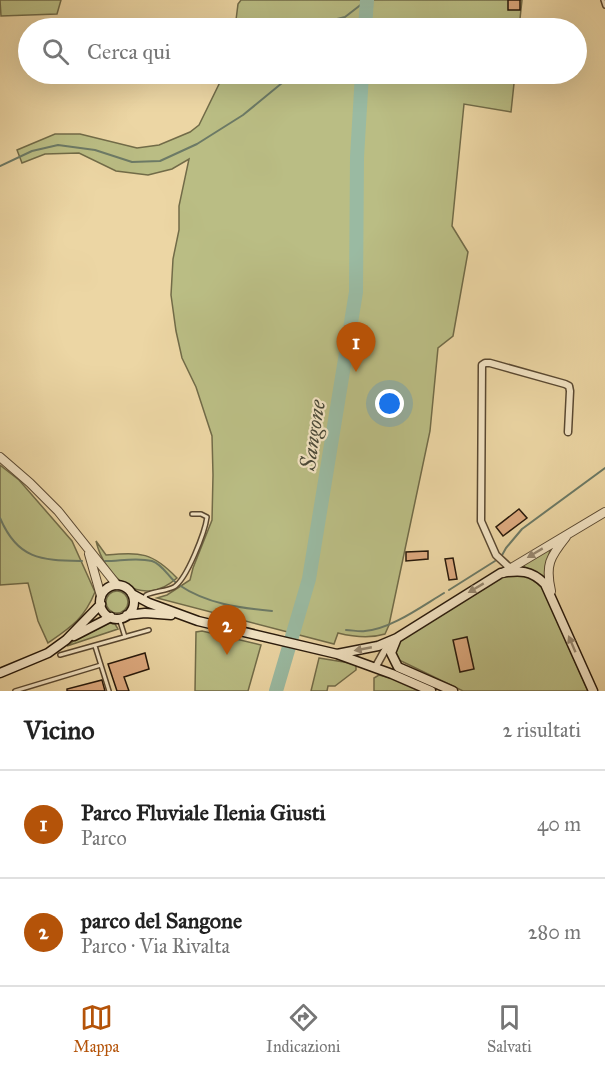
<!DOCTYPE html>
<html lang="it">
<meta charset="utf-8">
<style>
body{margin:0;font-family:"IM FELL Great Primer",serif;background:#f6f6f6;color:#222}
.you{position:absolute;left:390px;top:404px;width:21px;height:21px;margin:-15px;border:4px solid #fff;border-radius:50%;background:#1a73e8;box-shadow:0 0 0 9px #1a73e833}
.badge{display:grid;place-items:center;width:39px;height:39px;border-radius:50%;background:#b45309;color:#fff;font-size:20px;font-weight:700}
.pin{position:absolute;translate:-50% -50px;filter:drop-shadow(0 2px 3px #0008)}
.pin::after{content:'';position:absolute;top:32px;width:21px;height:18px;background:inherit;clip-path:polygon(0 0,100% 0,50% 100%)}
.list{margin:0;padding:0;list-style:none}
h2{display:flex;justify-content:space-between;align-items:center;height:78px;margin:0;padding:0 24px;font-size:26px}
h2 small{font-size:20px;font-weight:400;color:#767676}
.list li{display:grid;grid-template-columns:39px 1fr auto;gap:18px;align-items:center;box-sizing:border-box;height:108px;padding:0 24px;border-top:2px solid #e0e0e0}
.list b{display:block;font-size:22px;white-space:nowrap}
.list p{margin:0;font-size:20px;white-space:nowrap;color:#767676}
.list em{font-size:20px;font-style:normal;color:#767676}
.icon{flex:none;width:33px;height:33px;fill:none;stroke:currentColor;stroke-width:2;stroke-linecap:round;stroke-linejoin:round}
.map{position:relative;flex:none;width:605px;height:691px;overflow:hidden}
.search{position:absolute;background:#fff;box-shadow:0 6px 24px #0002;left:18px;right:18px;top:18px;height:66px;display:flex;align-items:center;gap:15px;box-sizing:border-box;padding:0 21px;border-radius:33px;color:#767676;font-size:22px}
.sheet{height:294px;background:#fff}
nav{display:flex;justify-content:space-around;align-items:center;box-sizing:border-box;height:84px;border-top:2px solid #e0e0e0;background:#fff;font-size:16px;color:#767676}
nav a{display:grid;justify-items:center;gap:3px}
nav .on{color:#b45309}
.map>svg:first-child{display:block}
.green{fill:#babd84;stroke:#716b48;stroke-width:1.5}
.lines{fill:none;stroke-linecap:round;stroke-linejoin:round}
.stream{stroke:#6c7a66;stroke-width:2}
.river{stroke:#9abaa2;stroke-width:14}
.building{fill:#dda97e;stroke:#28190b;stroke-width:1.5}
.service-casing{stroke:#594831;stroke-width:6}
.minor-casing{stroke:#594831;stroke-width:9}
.tertiary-casing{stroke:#594831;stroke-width:10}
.secondary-casing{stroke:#28190b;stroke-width:11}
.service{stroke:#f3e4c4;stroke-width:3}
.minor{stroke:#f3e4c4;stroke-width:6}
.tertiary{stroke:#f3e4c4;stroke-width:8}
.secondary{stroke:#f3e4c4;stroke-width:8}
.oneway{fill:#988971}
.labels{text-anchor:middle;stroke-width:4.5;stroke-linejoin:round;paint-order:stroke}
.water-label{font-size:22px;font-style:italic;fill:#4a4938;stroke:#f3e4c4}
</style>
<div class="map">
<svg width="605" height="691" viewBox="0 0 605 691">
<rect width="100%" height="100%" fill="#ecd6a4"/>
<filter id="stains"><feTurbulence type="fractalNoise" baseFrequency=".00333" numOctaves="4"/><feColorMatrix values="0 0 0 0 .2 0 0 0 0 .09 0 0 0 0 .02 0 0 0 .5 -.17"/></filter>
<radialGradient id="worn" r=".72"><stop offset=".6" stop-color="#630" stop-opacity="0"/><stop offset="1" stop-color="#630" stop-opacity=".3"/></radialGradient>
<!-- green -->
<path class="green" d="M0,0H61L57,14L1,16Z
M241,0H522L519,28H235L238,4Z
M224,74H515L511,112L464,104L452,226L468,252L453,336L438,348L430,431L389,625L385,634C369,639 354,637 338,633L334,644L157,598L167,595L190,580L193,568L212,520L213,475L212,436L196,387L182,358L176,331L171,295L173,259L179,230V206L189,159L172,169L148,175L116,171L79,153L45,154L22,163L17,150L55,134H80L137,148L159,145L190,132L199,125Z
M0,465L19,480L72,541L95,592C84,619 71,627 48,643L38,621L28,583L0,585Z
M96,541L106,555C141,552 152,552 177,578C142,609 105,579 96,541Z
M550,546C551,551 545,570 545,579L536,572L524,567V565Z
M518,574L526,575L542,587L588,691H463L399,660L395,650L400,641L503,577Z
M106 602a11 11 0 1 1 22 0a11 11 0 1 1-22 0Z
M109,623L115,624L118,629L67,646L75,640Z
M202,631L261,645L248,691H195L196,632Z
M319,658L356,664V670L335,686H328L327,691H311Z
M379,675L391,678L421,691H374V678Z"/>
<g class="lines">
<!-- stream -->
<path class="stream" d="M328,28L337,19L345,17L367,0
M0,166L32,151L58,145L95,150L132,162L160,161L197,144L243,115L282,83L289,74
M0,518C18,560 41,560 82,561
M501,557L506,548L522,529L605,468
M105,561C120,561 137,557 152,561C164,565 169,579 179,585C207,604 240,608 272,611
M449,590L495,561
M346,630C352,630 359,632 365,631C391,629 422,606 444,593"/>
<!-- river -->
<path class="river" d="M365,28L367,0
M276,691L309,579L356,292L357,157L362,74"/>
</g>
<!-- building -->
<path class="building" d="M508,0H520V10H508Z
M519,509L527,518L503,536L496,527Z
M428,551V559L406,561V552Z
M453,558L457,579L449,580L445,559Z
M467,637L474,669L460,672L453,640Z
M145,653L149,669L124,677L129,691H117L108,664Z
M102,680L105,691H67V689Z"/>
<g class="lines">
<defs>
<path id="service" d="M603,0L605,6
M144,599L146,595C155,591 166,591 174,587C187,579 205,532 207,517L201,514H192
M119,618L125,637
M95,646L109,691
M60,655L149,630
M15,691L101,665"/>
<path id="minor" d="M510,568L496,555L481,521L482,365L485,363H490L565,384L569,386L570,391L568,432
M375,668L385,650L395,641"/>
<path id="tertiary" d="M0,457L30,483L58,511L117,585
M89,554L101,596
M503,573L605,512
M551,591C545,565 550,557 566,537"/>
<path id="secondary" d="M100 602a17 17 0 1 1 34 0a17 17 0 1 1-34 0Z
M132,594L149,603L198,621L337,654L392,674L431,691
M127,615L145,613L171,615
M74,636L111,617
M397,638L391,653L398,667L453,691
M337,654L378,646L397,638L501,573C520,570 531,570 545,584L593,691
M0,673L48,653L66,640L101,604"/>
</defs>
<!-- service casing -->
<use href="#service" class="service-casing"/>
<!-- minor casing -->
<use href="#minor" class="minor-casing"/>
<!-- tertiary casing -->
<use href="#tertiary" class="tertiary-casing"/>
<!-- secondary casing -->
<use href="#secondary" class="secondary-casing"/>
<!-- service -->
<use href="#service" class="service"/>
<!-- minor -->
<use href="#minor" class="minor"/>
<!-- tertiary -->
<use href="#tertiary" class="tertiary"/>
<!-- secondary -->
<use href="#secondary" class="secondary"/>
</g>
<!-- one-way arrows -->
<defs><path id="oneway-solid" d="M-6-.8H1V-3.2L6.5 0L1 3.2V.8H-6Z" transform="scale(1.5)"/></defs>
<g class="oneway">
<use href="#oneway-solid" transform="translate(535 553) rotate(149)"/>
<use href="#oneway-solid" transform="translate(476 588) rotate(149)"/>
<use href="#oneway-solid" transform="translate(572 644) rotate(-113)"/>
<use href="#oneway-solid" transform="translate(363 649) rotate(169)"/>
</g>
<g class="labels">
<!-- water labels -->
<g class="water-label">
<text transform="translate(312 435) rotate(-81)" y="8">Sangone</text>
</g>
</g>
<rect width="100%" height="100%" filter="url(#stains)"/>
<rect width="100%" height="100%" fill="url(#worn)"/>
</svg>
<div class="you"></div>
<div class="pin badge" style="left:356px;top:372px">1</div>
<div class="pin badge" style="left:227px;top:655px">2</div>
<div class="search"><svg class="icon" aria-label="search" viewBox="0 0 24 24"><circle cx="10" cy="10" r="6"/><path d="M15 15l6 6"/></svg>Cerca qui</div>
</div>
<section class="sheet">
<h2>Vicino<small>2 risultati</small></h2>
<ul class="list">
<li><span class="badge">1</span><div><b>Parco Fluviale Ilenia Giusti</b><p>Parco</p></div><em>40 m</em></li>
<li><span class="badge">2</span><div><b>parco del Sangone</b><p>Parco · Via Rivalta</p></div><em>280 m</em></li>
</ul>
</section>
<nav>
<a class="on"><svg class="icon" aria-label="map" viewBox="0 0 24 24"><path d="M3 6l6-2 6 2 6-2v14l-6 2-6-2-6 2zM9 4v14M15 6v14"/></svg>Mappa</a>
<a><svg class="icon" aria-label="directions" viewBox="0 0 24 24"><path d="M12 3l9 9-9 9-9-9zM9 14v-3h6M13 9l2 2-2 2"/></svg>Indicazioni</a>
<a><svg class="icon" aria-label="saved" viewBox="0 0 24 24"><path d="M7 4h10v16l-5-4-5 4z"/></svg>Salvati</a>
</nav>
